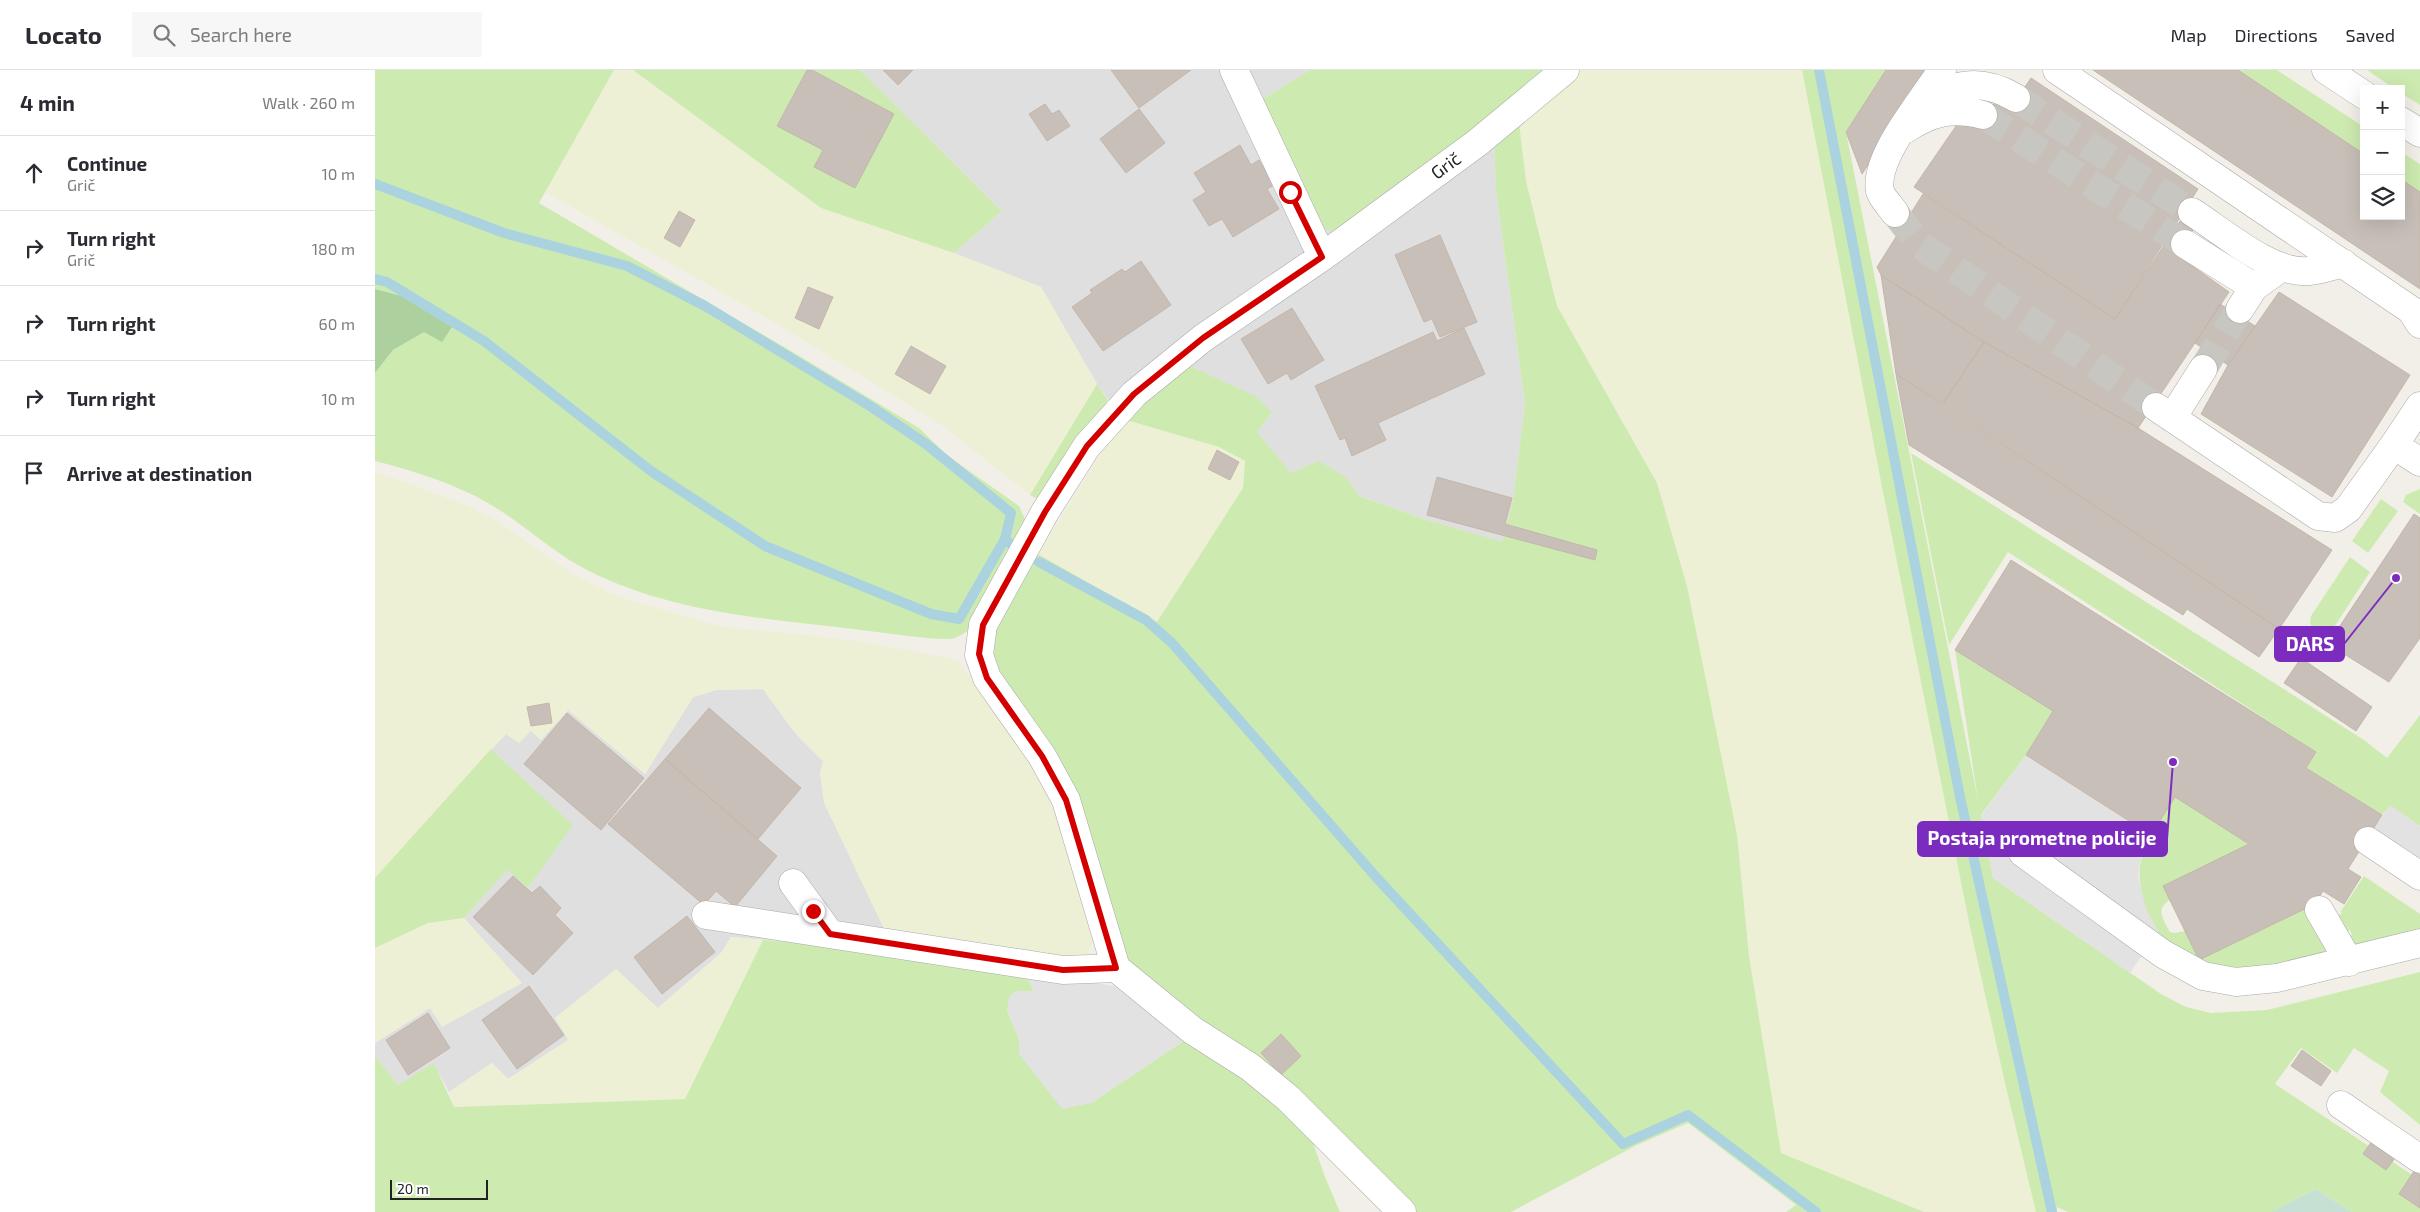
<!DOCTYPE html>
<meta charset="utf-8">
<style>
body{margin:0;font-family:"Exo 2",sans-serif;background:#f7f7f7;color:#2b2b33}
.controls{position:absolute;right:15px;top:15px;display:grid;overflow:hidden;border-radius:0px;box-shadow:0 5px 20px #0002}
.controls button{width:45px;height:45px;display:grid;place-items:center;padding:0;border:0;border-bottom:1px solid #e1e1e2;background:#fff;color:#2b2b33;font:25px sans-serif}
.scale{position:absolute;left:15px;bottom:12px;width:98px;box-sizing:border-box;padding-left:5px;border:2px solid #222;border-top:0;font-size:14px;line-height:18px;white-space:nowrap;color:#222;-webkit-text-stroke:4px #fff;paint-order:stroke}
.stop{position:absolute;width:15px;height:15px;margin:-11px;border:4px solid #d40000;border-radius:50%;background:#fff}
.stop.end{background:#d40000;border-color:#fff;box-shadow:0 1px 5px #0008}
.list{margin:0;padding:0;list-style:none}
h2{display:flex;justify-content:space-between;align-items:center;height:65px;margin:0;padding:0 20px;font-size:21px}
h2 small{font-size:16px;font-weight:400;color:#7c7c81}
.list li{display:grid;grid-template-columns:32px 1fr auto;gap:15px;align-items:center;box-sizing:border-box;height:75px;padding:0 20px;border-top:1px solid #e1e1e2}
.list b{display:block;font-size:19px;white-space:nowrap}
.list p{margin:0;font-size:16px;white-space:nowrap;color:#7c7c81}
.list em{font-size:16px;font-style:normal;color:#7c7c81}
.icon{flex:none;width:28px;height:28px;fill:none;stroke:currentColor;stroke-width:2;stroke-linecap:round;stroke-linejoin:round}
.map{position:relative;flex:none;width:2045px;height:1142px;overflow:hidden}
header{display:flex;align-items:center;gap:30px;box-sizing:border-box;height:70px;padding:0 25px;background:#fff;border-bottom:1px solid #e1e1e2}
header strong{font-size:24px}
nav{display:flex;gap:28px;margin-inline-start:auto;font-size:18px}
.search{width:350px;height:45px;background:#f7f7f7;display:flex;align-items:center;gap:12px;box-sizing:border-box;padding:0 18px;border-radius:0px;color:#7c7c81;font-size:19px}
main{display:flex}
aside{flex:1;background:#fff}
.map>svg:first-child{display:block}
.residential{fill:#e0dfdf}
.farmland{fill:#eef0d5}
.grass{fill:#cdebb0}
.forest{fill:#add19e}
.wetland{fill:#c6e0d4}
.parking{fill:#e2e2e2}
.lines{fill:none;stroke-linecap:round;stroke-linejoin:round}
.stream{stroke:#aad3df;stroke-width:10}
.building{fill:#c7bfb8;stroke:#c4b6ab}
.minor-tunnel{stroke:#c8c6c1;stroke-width:28;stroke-dasharray:28 14;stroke-linecap:butt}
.minor-casing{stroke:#a9a9a9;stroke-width:29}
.minor{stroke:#fff;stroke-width:28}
.route{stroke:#d40000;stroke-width:6}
.labels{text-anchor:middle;stroke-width:4;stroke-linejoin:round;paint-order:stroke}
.street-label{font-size:18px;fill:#222;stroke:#fff}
.leader{fill:none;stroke:#7b2cbf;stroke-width:2}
.callout-dot{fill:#7b2cbf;stroke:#fff;stroke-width:2}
.callout{fill:#7b2cbf;stroke:#7b2cbf;stroke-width:2}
.callout-label{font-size:19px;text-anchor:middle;font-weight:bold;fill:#fff}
</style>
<header>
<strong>Locato</strong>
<div class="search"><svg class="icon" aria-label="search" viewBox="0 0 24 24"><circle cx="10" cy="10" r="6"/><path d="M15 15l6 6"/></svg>Search here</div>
<nav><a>Map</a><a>Directions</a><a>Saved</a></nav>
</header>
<main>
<aside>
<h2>4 min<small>Walk · 260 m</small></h2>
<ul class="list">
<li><svg class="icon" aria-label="ahead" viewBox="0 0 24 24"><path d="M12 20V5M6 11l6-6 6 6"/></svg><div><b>Continue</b><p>Grič</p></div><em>10 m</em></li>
<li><svg class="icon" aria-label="right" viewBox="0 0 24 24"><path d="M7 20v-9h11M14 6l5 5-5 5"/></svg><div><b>Turn right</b><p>Grič</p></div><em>180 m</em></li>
<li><svg class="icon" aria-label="right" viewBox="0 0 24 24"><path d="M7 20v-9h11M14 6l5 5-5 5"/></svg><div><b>Turn right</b></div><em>60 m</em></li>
<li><svg class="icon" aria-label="right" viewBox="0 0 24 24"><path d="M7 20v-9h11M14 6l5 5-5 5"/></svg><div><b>Turn right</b></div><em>10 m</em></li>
<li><svg class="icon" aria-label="arrive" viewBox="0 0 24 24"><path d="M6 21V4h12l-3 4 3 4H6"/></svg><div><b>Arrive at destination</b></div></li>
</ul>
</aside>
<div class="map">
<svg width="2045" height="1142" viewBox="0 0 2045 1142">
<rect width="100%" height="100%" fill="#f2efe9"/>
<!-- residential -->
<path class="residential" d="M485,0H935L886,30L1119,73L1121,121L1150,334L1138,430L1127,473L1049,449L984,426L972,408L916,404L882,362L897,342L748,349L722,314L666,217L579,183L627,141Z
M388,619L420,663L448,691L445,704L511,863L431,873L356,867L347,882L283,938L193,970L133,1009L117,993L74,1022L59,994L23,1015L0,986V973L55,938L67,956L146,913L89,848L132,799L153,818L197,755L116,679L131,664L156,661L166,669L193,640L270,704L318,627L341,620Z"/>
<!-- farmland -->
<path class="farmland" d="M239,0H258L446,138L579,183L666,217L722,314L655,425L565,354L397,251L170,122Z
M1206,0H1427L1507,417L1595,857L1661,1142H1549L1406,1084L1374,885L1362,764L1312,516L1282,413L1182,236L1151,111L1144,52Z
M748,349L844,377L870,391L868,419L782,552L663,484Z
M0,403L19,408L91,435L122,451L201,506L238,525L344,556L476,570L569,587L584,592L670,712L705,812L719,870L708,892L511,863L449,733L445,704L448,691L420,663L388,619L341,620L318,627L270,704L193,640L166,670L156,661L144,673L131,664L0,808Z
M89,848L147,913L67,957L55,938L0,973V878L53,853Z
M356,867L388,870L310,1029L79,1037L74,1022L117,993L133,1009L193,970L180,948L241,899L283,938L347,882Z"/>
<!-- grass -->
<path class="grass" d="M0,0H239L164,133L421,284L544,358L573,386L644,436L652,454L594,560C589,563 585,566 580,568C569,572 503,562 486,560C395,549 297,543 214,501C178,483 148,453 113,433C78,413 39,401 0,391V303L18,280L49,262L44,230L0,219Z
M258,0H485L627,141L579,183L446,138Z
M935,0H1176L969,161H957L948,158L886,30Z
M1427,0H1511L1471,62L1603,730L1580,580L1678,641L1651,685L1606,745L1618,808L1786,924L1811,937L1836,943L1892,940L2045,902V1055L2005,1022L2014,1001L1979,978L1962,1003L1926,978L1900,1014L2045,1110V1142H1977L1941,1119L1896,1142H1693L1682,1137V1142H1661L1630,1013L1595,857L1507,417Z
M1863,0H1902L1989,57V84Z
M1992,0H2045V35L2026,23V19H2020Z
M1144,52L1151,111L1182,236L1282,413L1312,516L1362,764L1374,886L1406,1083L1549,1142H1411L1421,1135L1313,1053L1262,1075L1136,1142H1038L772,912L748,882L621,607L617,570L628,537L663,484L782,552L868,418L870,391L844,377L748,349L797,303L815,296L880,326L897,342L882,362L916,403L944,391L972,408L984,426L1049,449L1127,472L1138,430L1150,334L1121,121L1119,73Z
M2026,82L2045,94V122L2026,109Z
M722,314L733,330L667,431L655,425Z
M1536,383L1989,670L2012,688L2045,645V756L2015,736L2007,745L1931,698L1941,682L1633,482L1574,575Z
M2045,419V444L2028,432L2031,425Z
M2006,429L2023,441L1993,483L1977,471Z
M1975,487L1995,502L1956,562L1949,557L1942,566L1935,553L1936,546Z
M116,679L198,755L153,818L132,800L89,848L53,853L0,878V808Z
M1800,727L1874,774L1789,816L1795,830C1780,839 1788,849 1795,862L1800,863L1931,838L1952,877L1947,885C1929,889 1889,902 1873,902C1847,902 1812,887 1791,872C1773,859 1760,812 1766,791C1772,768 1787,747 1800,727Z
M1989,806L2045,844V861L1986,876L1979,875L1971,868L1977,865L1975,860L1971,862L1961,847L1967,843L1966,841Z
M388,870L431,873L648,900L659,921L632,940L644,969V984L716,1033L810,970L887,1017L936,1067L950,1107L965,1142H0V986L23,1015L59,993L79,1037L310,1029Z"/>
<!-- forest -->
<path class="forest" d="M0,219L43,230L79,254L67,272L49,262L18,280L0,303Z"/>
<!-- wetland -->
<path class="wetland" d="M1941,1119L1977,1142H1896Z"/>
<!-- parking -->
<path class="parking" d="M1651,685L1776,765L1765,792L1763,807L1771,839L1783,861L1755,903L1618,808L1606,746Z
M2015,735L2045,756V801L1994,766Z
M648,900L739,916L810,970L716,1033L687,1039L644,984V969L632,940L634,927L640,921H659Z"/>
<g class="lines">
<!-- stream -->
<path class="stream" d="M1444,0L1585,727L1677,1142
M0,114L129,163L252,196L330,236L495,336L551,374L636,443L630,469
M0,209L12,212L109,271L276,401L390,476L556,544L584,549L630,469L637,475
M664,492L771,550L797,573L1001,807L1248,1074L1313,1045L1441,1142"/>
</g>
<!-- building -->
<path class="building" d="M432,0H437L519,44L480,118L439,97L448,80L402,56Z
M508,0H538L523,15Z
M736,0H816L764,38Z
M1511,0H1555L1487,104L1471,62Z
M1718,0H1863L1989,84V146H2026V109L2045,122V219Z
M1656,8L1823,119L1740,249L1539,117L1588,46L1603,55L1622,30L1635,39Z
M670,34L677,44L684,40L695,56L672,71L654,44Z
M764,39L790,73L751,103L725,69Z
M865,75L876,95L884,90L899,115L892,119L904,139L858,167L847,149L834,156L818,130L831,122L819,103Z
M1548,124L1740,249L1805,151L1818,160L1802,185L1854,222L1763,358L1609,272L1506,205L1502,197Z
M304,141L320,150L305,177L289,168Z
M1065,165L1102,252L1065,267L1057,249L1049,252L1020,185Z
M766,191L796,235L728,281L697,237L717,223L715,220L747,199L750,202Z
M1506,205L1609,272L1568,334L1521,304Z
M433,217L458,227L444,259L420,248Z
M1904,222L2035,305L1957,427L1826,344L1853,295Z
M1845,234L1880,256L1853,295L1820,273Z
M917,238L949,290L916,310L912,303L893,314L866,269Z
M1089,258L1110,304L1003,353L1011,370L977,386L970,368L965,370L940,316L1058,262L1062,271Z
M1609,272L1763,358L1957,480L1904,559L1568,334Z
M536,276L571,296L555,324L520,304Z
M1521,304L1904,559L1884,587L1812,539L1808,545L1534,375Z
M842,380L864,392L855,410L833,399Z
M1062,407L1137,428L1130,454L1222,480L1220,490L1052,445Z
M2039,444L2045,448V568L2014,612L1953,574Z
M1636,490L1941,682L1931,698L2007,745L1973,799L1986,807L1969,834L1948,821L1940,834L1824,890L1788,816L1874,774L1800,727L1776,765L1651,685L1678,641L1580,580Z
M1926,588L1997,637L1981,661L1909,613Z
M174,633L177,653L156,656L152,637Z
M334,638L426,718L383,769L290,689Z
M192,643L269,708L226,760L149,694Z
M290,689L402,786L360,837L341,821L329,835L233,754Z
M138,806L157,823L165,816L186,838L180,845L198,863L158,905L98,847Z
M312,846L340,882L287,924L259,887Z
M154,916L189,965L142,999L107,950Z
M53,943L75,978L33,1005L11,970Z
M906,964L926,986L906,1005L886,983Z
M1927,980L1956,1001L1946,1016L1916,996Z
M1999,1068L2023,1084L2011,1100L1988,1084Z
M2039,1101L2045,1105V1138L2024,1124Z"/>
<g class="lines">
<!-- minor-tunnel -->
<path class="minor-tunnel" d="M1641,28L1817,142
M1608,45L1810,174
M1520,143L1545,175L1781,337
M1828,299L1865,239"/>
<defs>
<path id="minor" d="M859,0L947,187
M1682,0L2036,240L2045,254
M1951,0L1989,25
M1550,27C1585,14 1607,8 1641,28
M2026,51L2045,63
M1529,60C1556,42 1576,37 1608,45
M1817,142C1847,161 1897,205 1934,201C1945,200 1957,196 1968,193
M1520,143C1516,137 1507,128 1505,121C1498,88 1549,29 1567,0
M1810,174L1879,217L1907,197
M1865,239L1879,217
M1781,337L1943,446L1960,448L1973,439L2019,375L2045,392
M1797,348L1828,299
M2019,375L2045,336
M1993,771L2045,806
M1648,783L1788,884L1828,906L1861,912L1902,908L2045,873
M418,813L455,864
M1944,840L1974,892
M331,845L688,900L741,898L817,960L875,997L913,1028L1027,1142
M741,898L691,730L667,686L612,608L604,585L608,555L670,442L712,376L759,324L828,268L947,187L1102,73L1190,0
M1966,1035L2045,1089"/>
</defs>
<!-- minor casing -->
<use href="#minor" class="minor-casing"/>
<!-- minor -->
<use href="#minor" class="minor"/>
</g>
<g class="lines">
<!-- route -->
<path class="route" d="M438,841L455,864L688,900L741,898L691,730L667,686L612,608L604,584L608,555L670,442L712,376L759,324L828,268L947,187L915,122"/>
</g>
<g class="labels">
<!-- street labels -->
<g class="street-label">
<text transform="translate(1071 96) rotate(-36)" y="6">Grič</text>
</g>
</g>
<!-- callouts -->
<path class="leader" d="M2021 508L1969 574M1798 692L1792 769"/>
<g class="callout-dot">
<circle cx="2021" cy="508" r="5"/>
<circle cx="1798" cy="692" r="5"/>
</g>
<g class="callout">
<rect x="1900" y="557" width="69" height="34" rx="5"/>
<rect x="1543" y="752" width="249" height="34" rx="5"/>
</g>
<g class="callout-label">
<text x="1935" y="581">DARS</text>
<text x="1667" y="775">Postaja prometne policije</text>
</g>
</svg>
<div class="controls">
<button>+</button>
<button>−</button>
<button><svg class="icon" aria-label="layers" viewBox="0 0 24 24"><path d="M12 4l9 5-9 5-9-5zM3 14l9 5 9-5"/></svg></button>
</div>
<div class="scale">20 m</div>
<div class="stop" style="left:915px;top:122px"></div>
<div class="stop end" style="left:438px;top:841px"></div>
</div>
</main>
